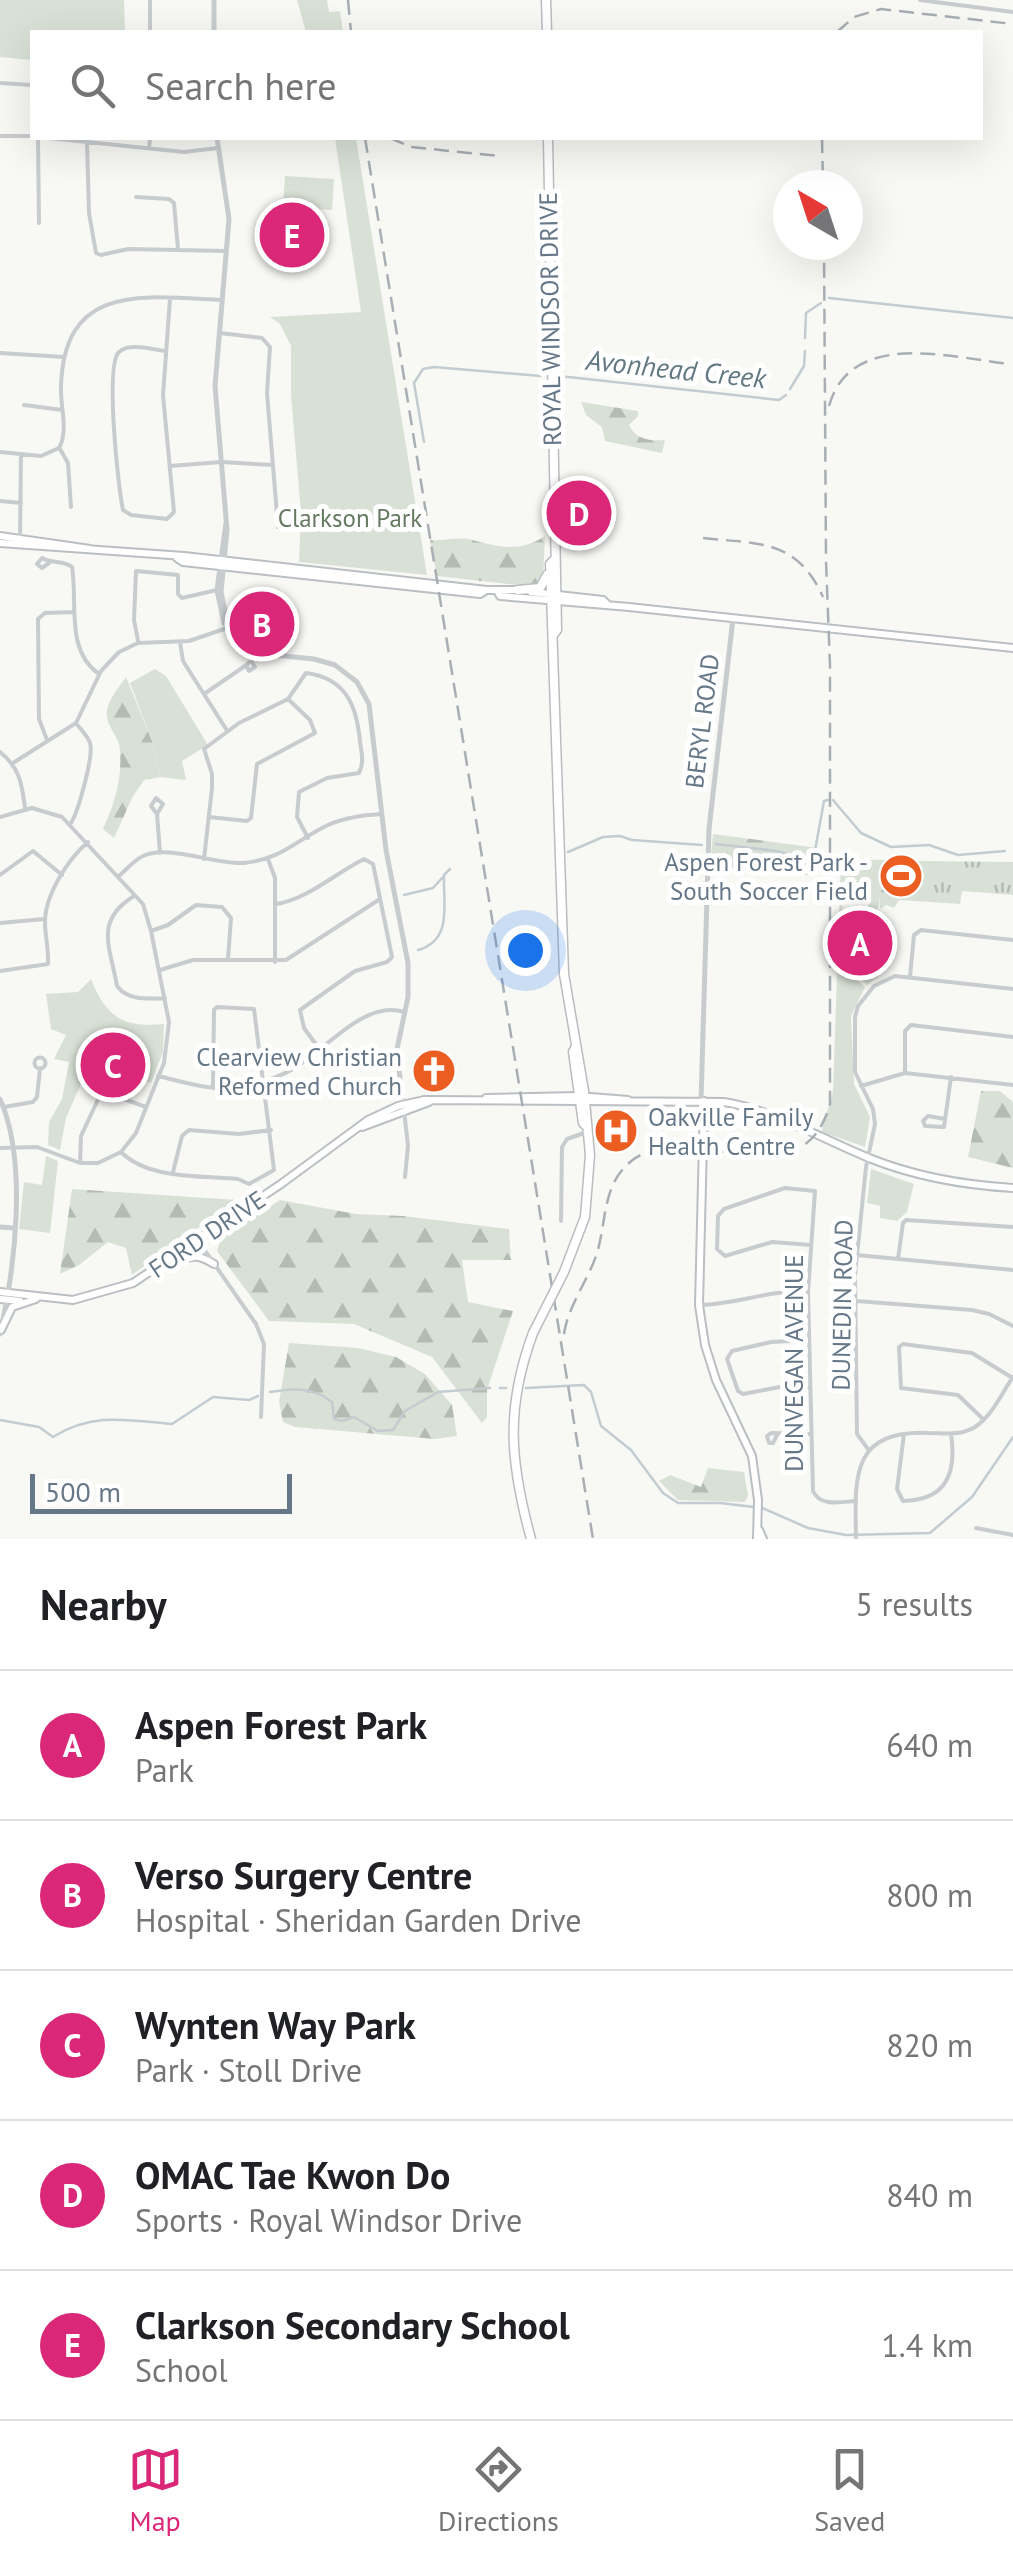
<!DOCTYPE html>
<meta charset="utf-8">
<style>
body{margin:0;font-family:"PT Sans",sans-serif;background:#f2f2f2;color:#202124}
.compass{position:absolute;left:773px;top:170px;width:90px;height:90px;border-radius:50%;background:#fff;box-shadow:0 10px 40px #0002;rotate:321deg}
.scale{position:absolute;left:30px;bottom:25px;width:262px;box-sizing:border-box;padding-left:10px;border:5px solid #678;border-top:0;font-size:28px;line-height:35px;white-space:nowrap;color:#678;-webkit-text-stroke:8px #fff;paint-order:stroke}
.you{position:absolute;left:525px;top:950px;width:35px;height:35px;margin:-25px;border:8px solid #fff;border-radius:50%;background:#1a73e8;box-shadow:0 0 0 15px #1a73e833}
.badge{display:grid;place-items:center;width:65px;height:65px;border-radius:50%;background:#db2777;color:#fff;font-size:32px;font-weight:700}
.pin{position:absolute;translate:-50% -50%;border:5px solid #fff;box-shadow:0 2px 10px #0006}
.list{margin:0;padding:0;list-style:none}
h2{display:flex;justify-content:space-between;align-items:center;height:130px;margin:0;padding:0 40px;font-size:42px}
h2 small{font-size:32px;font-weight:400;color:#757577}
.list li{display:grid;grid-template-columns:65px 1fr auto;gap:30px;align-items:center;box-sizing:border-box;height:150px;padding:0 40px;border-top:2px solid #e0e0e0}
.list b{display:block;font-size:38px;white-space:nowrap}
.list p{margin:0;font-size:32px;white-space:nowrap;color:#757577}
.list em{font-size:32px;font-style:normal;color:#757577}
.icon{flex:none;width:55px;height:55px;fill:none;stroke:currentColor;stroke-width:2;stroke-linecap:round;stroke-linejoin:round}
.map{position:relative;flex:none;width:1013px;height:1539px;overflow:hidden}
.search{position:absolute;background:#fff;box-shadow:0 10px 40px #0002;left:30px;right:30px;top:30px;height:110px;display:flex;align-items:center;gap:25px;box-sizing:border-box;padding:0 35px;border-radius:0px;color:#757577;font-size:38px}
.sheet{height:880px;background:#fff}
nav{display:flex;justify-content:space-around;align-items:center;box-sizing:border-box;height:140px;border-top:2px solid #e0e0e0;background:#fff;font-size:28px;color:#757577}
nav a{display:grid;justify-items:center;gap:5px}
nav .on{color:#db2777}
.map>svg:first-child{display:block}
.grass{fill:url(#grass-tufts)}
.forest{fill:url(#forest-firs)}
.green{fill:#d9e1d6}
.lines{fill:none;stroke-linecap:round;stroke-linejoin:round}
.stream{stroke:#c2ccd1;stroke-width:2.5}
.secondary-casing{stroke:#babfc4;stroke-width:10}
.primary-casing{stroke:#b9bdc1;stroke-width:11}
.minor{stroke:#c8cccf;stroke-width:4}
.tertiary{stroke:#c8cccf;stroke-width:5}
.secondary{stroke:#fff;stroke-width:6}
.primary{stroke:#fff;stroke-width:8}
.rail{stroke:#a8aeb4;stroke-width:2.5;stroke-dasharray:15 8;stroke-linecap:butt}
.primary-bridge-casing{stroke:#b9bdc1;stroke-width:11;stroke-linecap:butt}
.primary-bridge{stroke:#fff;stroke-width:8}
.labels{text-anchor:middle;stroke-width:10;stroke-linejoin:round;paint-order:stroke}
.street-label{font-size:25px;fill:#678;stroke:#fff}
.park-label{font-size:25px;fill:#657a61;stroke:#fff}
.poi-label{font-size:25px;fill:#678;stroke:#fff;text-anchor:end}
.water-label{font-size:28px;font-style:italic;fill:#627883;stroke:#fff}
</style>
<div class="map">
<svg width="1013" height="1539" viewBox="0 0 1013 1539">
<defs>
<pattern id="grass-tufts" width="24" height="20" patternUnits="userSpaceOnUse" patternTransform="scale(2.5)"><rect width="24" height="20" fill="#d9e1d6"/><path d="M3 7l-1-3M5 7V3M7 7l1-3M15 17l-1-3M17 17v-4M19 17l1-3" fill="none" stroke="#b4bbb3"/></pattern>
<pattern id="forest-firs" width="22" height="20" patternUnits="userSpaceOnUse" patternTransform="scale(2.5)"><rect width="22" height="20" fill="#d9e1d6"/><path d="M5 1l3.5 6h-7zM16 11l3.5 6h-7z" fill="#b4bbb3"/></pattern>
</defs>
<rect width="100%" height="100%" fill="#f8f8f5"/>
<!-- grass -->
<path class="grass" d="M922,861L1013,862V895L962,891L960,904L899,900L894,908L886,905L880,909V890H924Z"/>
<!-- forest -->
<path class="forest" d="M581,402L638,411V416L629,425C636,440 650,441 665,440L662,453L605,441L602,427L586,415Z
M545,536L543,581L535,587L437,576L430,540C444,541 460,536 472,540C500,547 519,553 545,536Z
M126,677L152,741L160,777L144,780L132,798L114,838L103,829C115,803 122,779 120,751C120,738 111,732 108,721C102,706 118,689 126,677Z
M713,834L817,848L815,876L710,866Z
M981,1091H1000L1013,1102V1168L968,1157Z
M72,1189L237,1200L132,1275L126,1248L108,1242L79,1265L60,1274Z
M280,1200L356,1214L403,1216L509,1229L511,1260H462L468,1302L513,1311L487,1390V1417L482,1423L432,1357L354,1324L269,1321L217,1251L221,1238Z
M289,1343L358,1348L396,1357L425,1374L452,1405L457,1436L435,1439L295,1427L283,1422L279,1402Z
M708,1468L744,1472L748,1496L745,1502L678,1500L659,1481L670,1475L701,1487Z"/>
<!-- green -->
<path class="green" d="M0,0H124L125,32H32V60L0,57Z
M297,0H327L329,12L340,11L343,32H306Z
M335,138H356L427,575L299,562L301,513L291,395V346L280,324L270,317L361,312Z
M285,176L334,179L332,210L283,207Z
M155,669L166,676L208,745L182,761L186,780L160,777L152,741L130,683Z
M841,859L922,861L924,890H880C880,895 880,900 879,905C876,919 863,924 873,940L865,962L879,976L867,985L849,968L850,919L853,920L869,904L871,896C861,893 852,892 842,896L845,964L848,972L865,987L851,1016L854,1084L870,1117L865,1147L822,1132C823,1118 831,1105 833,1090Z
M91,979C106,1017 123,1028 164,1024L163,1052L151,1083L106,1069L88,1068L66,1118L60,1150L48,1145L49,1122L62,1099L69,1062L54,1059L66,1035L51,1029L46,994L78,992Z
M46,1156L58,1161L50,1233L19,1229L24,1182L42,1185Z
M871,1169L914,1184L907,1212L897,1221L880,1218V1206L867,1203Z"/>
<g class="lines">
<!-- stream -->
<path class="stream" d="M829,298L1013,318
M805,338L806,313L821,303
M559,376L779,400L786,395
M790,389L804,366L805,351
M424,442L414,383L423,369L434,367L540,376
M833,800L861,833L891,847L929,845L958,855L1005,851
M716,844L776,851L807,859L814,856L824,801L828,800
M568,852L603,837L620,836L632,840L702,845
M404,895L433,888L442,878
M418,950C453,940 443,905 444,875L450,869
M500,1388H506
M526,1388L584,1385L591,1392L601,1426L631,1450L663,1493L678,1503H720L754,1507
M270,1392C294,1388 313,1387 332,1402L334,1419L342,1421L354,1417L378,1431L393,1430L405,1411L438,1392L490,1388
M0,1420L39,1427L53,1437C93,1412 127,1420 172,1424L213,1397L249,1400L258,1396
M762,1508L808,1528L846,1535L930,1533L972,1497L1013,1437"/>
<defs>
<path id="secondary" d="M0,536L90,549
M0,543L184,556L487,590H519
M177,558L183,562L480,594L486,590
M497,590L500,596L629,607L1013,648
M531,592L603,600L608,605
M486,1098L578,1096L628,1100
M704,1101L699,1305L705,1345L716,1380L752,1456L758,1500L757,1539
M362,1127L429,1102
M170,1261C192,1260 191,1250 214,1264
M0,1292L73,1300L133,1283L281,1184L368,1120L398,1106L424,1100L724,1102C774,1110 822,1139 869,1158C916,1177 963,1185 1013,1188
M0,1299L20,1301
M1,1330L12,1307L36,1299
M759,1530L763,1539"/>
<path id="primary" d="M546,0L547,32
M548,138L557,630L553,635
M554,560L550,564L564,974L584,1091L590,1155L585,1217L564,1272
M518,590L540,588L547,575
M575,1048L573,1052L583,1123L586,1126
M531,1539C510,1462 505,1409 533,1333"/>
</defs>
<!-- secondary casing -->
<use href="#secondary" class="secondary-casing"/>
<!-- primary casing -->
<use href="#primary" class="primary-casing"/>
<!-- minor -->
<path class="minor" d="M150,0V32
M920,0L1013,12
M0,83L32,85
M0,136H32
M38,138L39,223
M49,138L184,152L218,148
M87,142L89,213L96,253L101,255L128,249L226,251
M149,148L150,138
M136,197L169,199L174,203L178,249
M220,333L262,338L270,347L267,393L278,527
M166,351C153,350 130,342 119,352C105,365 118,487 123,510L131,515L167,519L174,512L163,395L170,299
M0,353L64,357
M24,405L62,410
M60,449L68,463L71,507
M0,452L41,456L59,448C69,430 60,407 61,387C64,283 141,296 221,300
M170,466L221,462L273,465
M0,501L21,503
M20,539L21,454
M49,563L42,568L37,564L42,558C52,564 63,560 72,567C78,603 65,650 99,674
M138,641L134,620L136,571L178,575V594L182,598L217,590
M180,642L183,661L226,729
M251,661L255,667L249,671L246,665Z
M204,694L245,666
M47,740L39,719L38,619L45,613L73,612
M0,752C20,768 22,784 25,808
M13,763L76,723L101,671L119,652L138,643L189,641L227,628
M156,798L163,804L157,814L151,806Z
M157,814L160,853
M0,817L32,808L62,817L143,904L151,931L169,1022L164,1063L136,1133L121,1152L98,1163H80L37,1147L0,1148
M209,817L247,821L251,818L257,764L315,733L310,720L288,699
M71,823C78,812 94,756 90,743C88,736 80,729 76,723
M204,859L212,788V774L204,749L239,723L288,699L306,673C346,678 357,706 360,742C362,754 364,764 359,773L327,778L299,792L297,817L308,838
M268,859L275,878V962
M0,875L33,851L62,875
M119,876C126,870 134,860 143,856C167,844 216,865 244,863C280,859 292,844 322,828C340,818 362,815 382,814
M134,896C94,921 110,946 117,986C128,1001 148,999 165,998
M276,904C306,900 336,873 364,859L373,864L392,957L387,962L355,971L300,1010L304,1028L320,1050
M0,923L44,919
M151,931L168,925L196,905L222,907L231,918L228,959
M160,970L193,960H286L380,899
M0,971L48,964C49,950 45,936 45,922C45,895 68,859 88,842
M910,977L914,935L921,930L1013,940
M34.5 1063a5.5 5.5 0 1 1 11 0a5.5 5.5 0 1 1-11 0Z
M905,1073V1031L911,1025L1013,1037
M158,1076C183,1082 215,1092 241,1087C260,1084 283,1076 299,1065C329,1046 366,1000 404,1012
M861,1086L905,1073L1013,1085
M4,1107L33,1102L37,1097L40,1069
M404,1110L408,1146L405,1177
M945,1119L928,1116L923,1121L925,1126L944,1127L951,1077
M121,1152C149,1180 201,1175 238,1179L249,1184L274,1170L254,1009L217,1007L214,1010L213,1086
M80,1163L81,1136L102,1091L146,1107
M173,1172L182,1136L189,1130L239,1134L271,1130
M561,1221L562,1147L567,1139L587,1132
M199,1242L256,1324L264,1344L261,1417
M811,1245L772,1242L725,1256L717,1249L718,1216L724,1209L785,1188L815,1191L808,1292L813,1491C820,1507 841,1502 856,1501
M857,1255L1013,1270
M898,1259L903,1223L906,1220L1013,1227
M857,1301L972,1310L989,1314L1013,1326
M699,1305C736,1305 770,1289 807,1292
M809,1340L771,1342L732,1351L727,1359L738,1391L743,1394L780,1387H809
M983,1419L958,1395L901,1388L899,1347L903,1344L972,1353L1011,1377
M904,1434L897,1489L903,1501C946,1500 957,1474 951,1434
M777,1435L773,1443H769L767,1436L771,1433L809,1434
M868,1449L857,1434L855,1275L866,1167L875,1124L873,1109L855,1072V1017L858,1006L874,986L895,976L1013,989
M976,1528L1013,1535
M856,1539C855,1477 850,1430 929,1433C946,1433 960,1436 975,1427C992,1416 1002,1393 1013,1377"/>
<!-- tertiary -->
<path class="tertiary" d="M214,0V32
M217,138L229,219L215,386L227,530L221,592L228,626
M226,523L217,590L224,623L242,642L264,654L314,659L335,665L357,682L369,704L386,850L408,963V997L397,1049L403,1108
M0,1099C28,1162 15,1267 0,1334
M701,1101L709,829L733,618
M0,1227L13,1228"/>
<!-- secondary -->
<use href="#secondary" class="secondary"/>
<!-- primary -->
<use href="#primary" class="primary"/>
<!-- rail -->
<path class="rail" d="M348,0L351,32
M837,32L854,17L881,9L1013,24
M365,138L593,1539
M390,138L411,147L499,156
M822,138L823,185
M829,406C851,328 952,358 1010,364
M703,538C759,544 797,539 823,597
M564,1334C568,1306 587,1282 596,1256C606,1227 602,1193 623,1169C677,1106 800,1212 830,1104V666L826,561L824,245"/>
<defs>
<path id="primary-bridge" d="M533,1333L564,1272"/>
</defs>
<!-- primary-bridge casing -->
<use href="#primary-bridge" class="primary-bridge-casing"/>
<!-- primary-bridge -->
<use href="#primary-bridge" class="primary-bridge"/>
</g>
<!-- icons -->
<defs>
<symbol id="stadium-disc" viewBox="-11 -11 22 22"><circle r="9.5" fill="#ec5d22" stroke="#fff"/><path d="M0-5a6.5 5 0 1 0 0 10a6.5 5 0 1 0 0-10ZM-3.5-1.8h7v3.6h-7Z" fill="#fff"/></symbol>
<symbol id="church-disc" viewBox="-11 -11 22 22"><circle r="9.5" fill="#ec5d22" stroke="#fff"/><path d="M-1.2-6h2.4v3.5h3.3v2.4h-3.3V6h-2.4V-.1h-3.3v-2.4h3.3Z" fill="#fff"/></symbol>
<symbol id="hospital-disc" viewBox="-11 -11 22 22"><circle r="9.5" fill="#ec5d22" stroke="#fff"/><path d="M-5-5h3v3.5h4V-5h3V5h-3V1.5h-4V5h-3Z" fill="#fff"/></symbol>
</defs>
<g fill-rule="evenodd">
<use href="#stadium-disc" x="876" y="851" width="50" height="50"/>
<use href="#church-disc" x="409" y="1046" width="50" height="50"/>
<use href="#hospital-disc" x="591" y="1106" width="50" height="50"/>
</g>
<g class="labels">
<!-- street labels -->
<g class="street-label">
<text transform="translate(550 319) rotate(-91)" y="9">ROYAL WINDSOR DRIVE</text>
<text transform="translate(702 721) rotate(-83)" y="9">BERYL ROAD</text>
<text transform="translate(207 1234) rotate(-34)" y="9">FORD DRIVE</text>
<text transform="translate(842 1305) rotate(-89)" y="9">DUNEDIN ROAD</text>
<text transform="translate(794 1363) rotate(-90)" y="9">DUNVEGAN AVENUE</text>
</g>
<!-- park labels -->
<g class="park-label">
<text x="350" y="527">Clarkson Park</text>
</g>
<!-- poi labels -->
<g class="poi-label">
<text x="868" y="871">Aspen Forest Park -<tspan x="868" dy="29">South Soccer Field</tspan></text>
<text x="402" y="1066">Clearview Christian<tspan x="402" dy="29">Reformed Church</tspan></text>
<text x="648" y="1126" text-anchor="start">Oakville Family<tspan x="648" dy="29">Health Centre</tspan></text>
</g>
<!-- water labels -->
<g class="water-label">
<text transform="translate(676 369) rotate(6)" y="10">Avonhead Creek</text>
</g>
</g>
</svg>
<svg class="compass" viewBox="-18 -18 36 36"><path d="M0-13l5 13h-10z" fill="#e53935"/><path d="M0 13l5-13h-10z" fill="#757577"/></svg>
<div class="scale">500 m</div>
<div class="you"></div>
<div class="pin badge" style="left:860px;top:943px">A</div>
<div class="pin badge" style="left:262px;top:624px">B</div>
<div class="pin badge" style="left:113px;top:1065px">C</div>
<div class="pin badge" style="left:579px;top:513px">D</div>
<div class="pin badge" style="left:292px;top:235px">E</div>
<div class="search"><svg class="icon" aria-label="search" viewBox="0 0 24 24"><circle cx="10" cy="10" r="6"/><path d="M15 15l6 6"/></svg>Search here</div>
</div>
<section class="sheet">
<h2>Nearby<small>5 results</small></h2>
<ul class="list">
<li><span class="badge">A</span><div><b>Aspen Forest Park</b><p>Park</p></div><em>640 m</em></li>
<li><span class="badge">B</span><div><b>Verso Surgery Centre</b><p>Hospital · Sheridan Garden Drive</p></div><em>800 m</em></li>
<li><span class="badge">C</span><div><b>Wynten Way Park</b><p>Park · Stoll Drive</p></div><em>820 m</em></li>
<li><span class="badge">D</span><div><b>OMAC Tae Kwon Do</b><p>Sports · Royal Windsor Drive</p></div><em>840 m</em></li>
<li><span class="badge">E</span><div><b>Clarkson Secondary School</b><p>School</p></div><em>1.4 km</em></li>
</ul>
</section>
<nav>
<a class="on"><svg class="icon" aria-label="map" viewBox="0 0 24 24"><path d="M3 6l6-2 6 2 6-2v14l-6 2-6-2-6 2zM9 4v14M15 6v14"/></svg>Map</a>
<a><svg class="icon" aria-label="directions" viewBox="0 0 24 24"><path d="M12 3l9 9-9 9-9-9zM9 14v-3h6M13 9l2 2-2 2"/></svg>Directions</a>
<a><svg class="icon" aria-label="saved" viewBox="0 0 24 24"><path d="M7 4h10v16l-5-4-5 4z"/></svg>Saved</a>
</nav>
